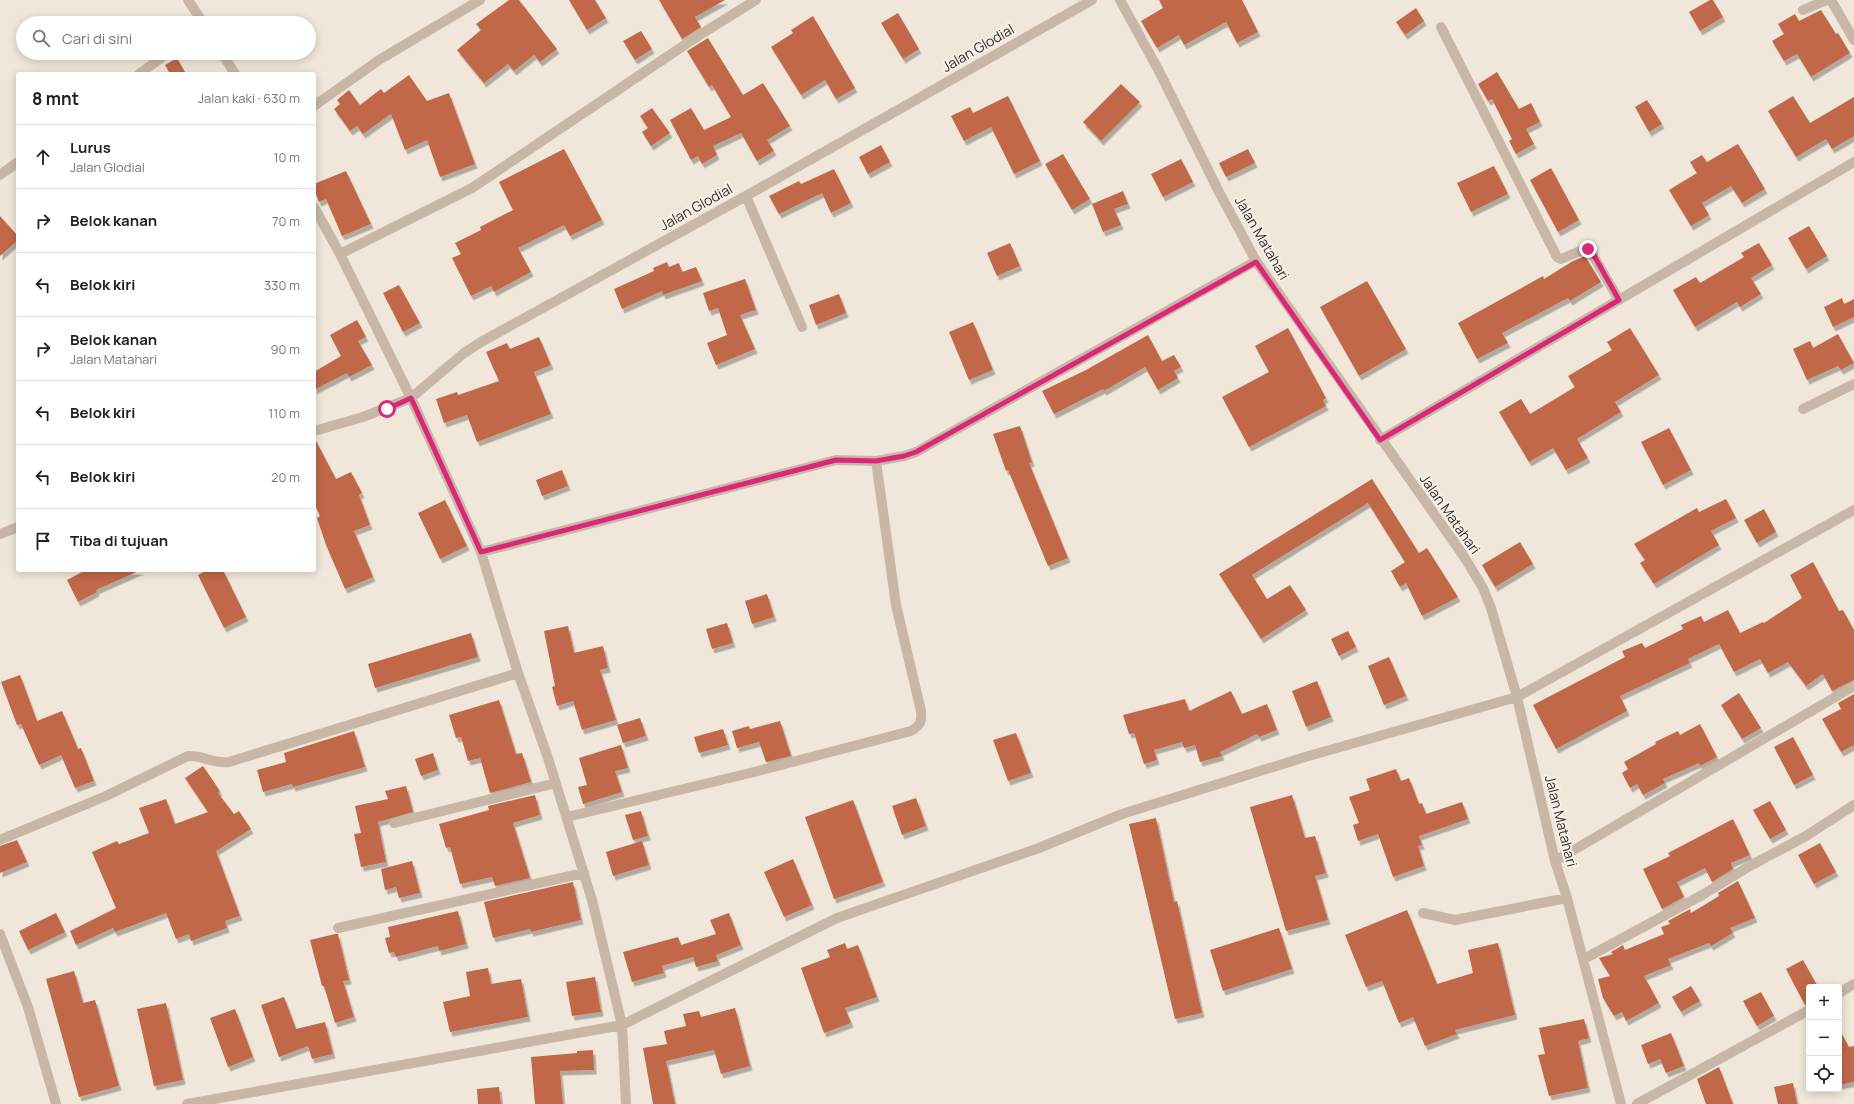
<!DOCTYPE html>
<html lang="id">
<meta charset="utf-8">
<style>
body{margin:0;font-family:Manrope,sans-serif;background:#f2f2f2;color:#202124}
.controls{position:absolute;right:12px;bottom:12px;display:grid;overflow:hidden;border-radius:4px;box-shadow:0 2px 10px #0003}
.controls button{width:36px;height:36px;display:grid;place-items:center;padding:0;border:0;border-bottom:1px solid #e0e0e0;background:#fff;color:#202124;font:20px sans-serif}
.stop{position:absolute;width:12px;height:12px;margin:-9px;border:3px solid #db2777;border-radius:50%;background:#fff}
.stop.end{background:#db2777;border-color:#fff;box-shadow:0 1px 4px #0008}
.list{margin:0;padding:0;list-style:none}
h2{display:flex;justify-content:space-between;align-items:center;height:52px;margin:0;padding:0 16px;font-size:17px}
h2 small{font-size:13px;font-weight:400;color:#757577}
.list li{display:grid;grid-template-columns:26px 1fr auto;gap:12px;align-items:center;box-sizing:border-box;height:64px;padding:0 16px;border-top:1px solid #e0e0e0}
.list b{display:block;font-size:15px;white-space:nowrap}
.list p{margin:0;font-size:13px;white-space:nowrap;color:#757577}
.list em{font-size:13px;font-style:normal;color:#757577}
.icon{flex:none;width:22px;height:22px;fill:none;stroke:currentColor;stroke-width:2;stroke-linecap:round;stroke-linejoin:round}
.map{position:relative;flex:none;width:1854px;height:1104px;overflow:hidden}
.search{position:absolute;background:#fff;box-shadow:0 2px 10px #0003;left:16px;top:16px;width:300px;height:44px;display:flex;align-items:center;gap:10px;box-sizing:border-box;padding:0 14px;border-radius:22px;color:#757577;font-size:15px}
.panel{position:absolute;background:#fff;box-shadow:0 2px 10px #0003;left:16px;top:72px;width:300px;height:500px;border-radius:4px}
.map>svg:first-child{display:block}
.building{fill:#c16848;filter:url(#shadow)}
.lines{fill:none;stroke-linecap:round;stroke-linejoin:round}
.minor{stroke:#c8b7a7;stroke-width:10}
.route{stroke:#db2777;stroke-width:5}
.labels{text-anchor:middle;stroke-width:4;stroke-linejoin:round;paint-order:stroke}
.street-label{font-size:14px;fill:#352c27;stroke:#f8f1e7}
</style>
<div class="map">
<svg width="1854" height="1104" viewBox="0 0 1854 1104">
<defs>
<filter id="shadow"><feDropShadow dx="2.5" dy="4.5" stdDeviation="0" flood-color="#0004"/></filter>
</defs>
<rect width="100%" height="100%" fill="#f0e7da"/>
<!-- building -->
<path class="building" d="M509,0H519L557,49L540,62L534,55L514,71L508,64L484,83L457,50L481,30L476,24Z
M569,0H595L606,18L587,30Z
M659,0H725L695,17L701,27L682,39Z
M1159,0H1242L1258,32L1237,43L1226,22L1184,45L1179,35L1157,48L1141,21L1163,8Z
M1710,0H1713L1723,17L1700,31L1689,12Z
M1416,8L1424,21L1405,35L1396,22Z
M1821,10L1836,34L1838,33L1850,53L1811,77L1797,54L1784,61L1772,41L1784,34L1778,24L1795,14L1799,21Z
M898,13L919,49L903,59L881,23Z
M813,16L855,88L836,99L825,80L801,95L771,47L793,33L791,30Z
M641,31L652,49L635,60L623,41Z
M708,38L743,95L763,83L790,126L767,140L774,151L757,161L741,133L713,146L717,155L702,164L698,156L691,160L670,120L691,108L704,130L731,117L712,85L709,87L687,51Z
M177,58L186,74H170L165,65Z
M1497,72L1519,109L1531,103L1540,122L1526,129L1534,144L1516,154L1509,141L1512,139L1492,99L1488,101L1478,84Z
M409,75L427,101L449,93L475,164L440,177L427,140L405,150L391,114L363,134L357,126L350,131L334,109L340,104L337,100L349,90L360,105L381,89L384,93Z
M1121,84L1140,102L1101,141L1083,122Z
M1008,96L1040,161L1014,174L991,127L964,141L951,116L970,107L973,113Z
M1793,96L1810,123L1854,97V136L1832,149L1826,139L1796,157L1768,111Z
M1647,100L1662,124L1649,132L1635,107Z
M652,108L670,133L651,146L642,132L648,128L640,116Z
M1738,144L1765,189L1742,203L1731,186L1702,203L1709,215L1691,226L1669,190L1697,173L1690,162L1702,155L1707,162Z
M881,145L890,162L868,174L859,157Z
M564,149L602,220L570,236L564,225L518,248L531,272L494,292L491,286L471,296L452,258L461,254L455,243L481,230L480,227L513,210L499,182Z
M1248,149L1255,163L1226,177L1219,163Z
M1063,154L1090,199L1072,210L1045,164Z
M1181,159L1193,182L1163,197L1151,174Z
M1494,166L1508,194L1471,212L1457,183Z
M1551,168L1579,220L1558,232L1530,180Z
M834,169L851,203L831,213L822,193L779,214L769,196L799,181L801,184Z
M346,171L371,224L342,236L326,199L319,202L314,189V184Z
M1123,191L1128,204L1114,209L1121,225L1103,232L1092,204Z
M0,216L18,236V240L0,256Z
M1809,226L1827,256L1806,269L1788,238Z
M1010,243L1020,266L997,276L987,253Z
M1759,243L1772,265L1751,278L1761,294L1740,307L1737,302L1695,327L1673,290L1696,277L1700,283L1744,257L1741,253Z
M1585,256L1601,282L1570,301L1568,298L1502,333L1508,343L1477,359L1458,323L1543,276L1544,279L1573,261Z
M667,262L669,267L679,263L682,272L696,267L702,281L663,295L662,291L622,309L614,289L654,271L653,268Z
M745,279L756,310L740,315L755,349L716,365L707,343L727,335L718,308L709,311L703,293Z
M1367,281L1406,349L1359,376L1320,307Z
M399,285L420,323L403,332L383,293Z
M839,294L846,313L816,325L809,305Z
M1842,298L1844,304L1854,299V317L1833,327L1824,307Z
M357,320L366,337L358,341L372,365L349,377L347,373L314,390V372L341,356L330,335Z
M973,322L993,370L969,380L949,332Z
M1288,328L1326,398L1323,400L1326,406L1249,447L1222,397L1269,372L1255,346Z
M1630,328L1659,375L1615,402L1621,412L1577,439L1588,458L1566,470L1553,448L1529,462L1499,412L1521,399L1530,414L1575,387L1568,376L1612,350L1607,342Z
M1838,334L1854,363L1841,370L1838,366L1807,380L1793,349L1810,341L1813,348Z
M1148,335L1162,361L1174,355L1181,367L1174,371L1178,378L1158,390L1145,367L1104,391L1103,389L1054,414L1042,391L1086,370Z
M539,337L551,365L534,372L551,414L477,442L467,415L444,423L436,399L457,392L458,395L499,381L486,352L507,343L510,349Z
M1020,426L1032,462L1029,463L1068,558L1048,566L1008,470L1006,471L993,434Z
M1669,428L1691,470L1663,485L1641,442Z
M314,437L336,479L351,472L362,493L359,495L370,525L354,531L373,577L345,589L326,545L317,518L320,516L314,503Z
M562,470L568,486L542,496L536,480Z
M1372,479L1419,553L1427,548L1458,597L1422,616L1406,583L1400,587L1391,571L1405,562L1368,503L1252,575L1267,599L1290,585L1306,610L1261,639L1219,574Z
M1726,499L1736,518L1711,531L1719,545L1654,584L1640,563L1645,560L1634,544L1697,508L1699,512Z
M445,500L467,546L440,559L418,513Z
M1764,509L1776,532L1757,543L1744,520Z
M1520,542L1533,564L1495,587L1482,565Z
M1813,562L1839,611L1843,610L1854,630V680L1832,691L1823,674L1806,686L1788,662L1768,673L1760,659L1734,672L1719,644L1688,659L1690,663L1620,696L1627,711L1556,749L1533,705L1625,657L1622,651L1642,643L1645,648L1683,629L1681,625L1701,616L1704,622L1728,610L1740,633L1763,622L1764,623L1802,598L1790,575Z
M86,570H141L96,590L97,592L78,602L67,580Z
M207,570H223L246,617L224,628L198,575Z
M767,594L774,617L752,624L745,601Z
M727,623L733,643L712,649L706,629Z
M568,626L574,653L603,646L608,668L600,670L616,720L582,730L573,701L557,706L552,687L555,686L544,631Z
M1348,631L1356,647L1339,656L1331,639Z
M471,633L478,657L375,688L368,664Z
M1389,657L1406,696L1384,705L1368,666Z
M20,675L37,721L62,711L78,749L81,748L94,781L75,788L61,755L39,765L21,724L17,725L1,682Z
M1317,681L1331,717L1306,727L1292,691Z
M1231,691L1242,714L1267,704L1277,730L1259,737L1257,734L1220,752L1222,756L1200,762L1195,745L1184,748L1182,742L1154,750L1157,760L1144,764L1134,733L1129,734L1123,715L1185,699L1189,711Z
M1739,693L1761,728L1742,739L1721,705Z
M1854,694V745L1841,752L1822,719L1841,709L1838,703Z
M499,700L516,754L522,753L531,782L490,793L480,758L468,761L461,737L456,738L449,715Z
M640,718L646,736L623,743L617,725Z
M780,721L791,756L766,762L759,742L737,748L732,731L749,726L750,729Z
M1700,724L1717,757L1700,766L1699,763L1663,779L1665,783L1643,795L1637,784L1630,788L1622,773L1628,769L1624,762L1656,744L1655,742L1678,731L1680,735Z
M723,729L728,745L699,753L694,737Z
M354,731L365,767L293,787L292,784L263,792L257,770L286,762L284,753Z
M1016,733L1031,773L1008,781L993,740Z
M1793,737L1813,775L1794,785L1774,747Z
M621,745L628,768L615,771L622,792L583,804L578,787L587,785L579,758Z
M433,753L438,770L421,776L415,759Z
M203,766L220,791L218,793L234,814L239,811L251,829L216,851L240,916L225,921L227,928L191,941L189,934L176,939L166,913L115,932L113,928L76,945L70,931L116,908L92,852L117,841L119,844L149,833L139,808L166,799L175,824L208,812L185,778Z
M1396,769L1401,781L1409,778L1419,804L1422,803L1426,814L1462,802L1468,819L1419,836L1422,845L1418,846L1424,866L1393,877L1378,834L1358,841L1353,825L1359,823L1349,797L1370,790L1366,779Z
M406,786L413,812L378,822L386,862L361,867L354,834L361,833L355,806L388,799L385,791Z
M535,795L540,815L513,823L530,878L495,886L492,877L460,884L450,847L446,848L439,824L489,810L488,806Z
M1292,795L1305,838L1315,836L1326,873L1315,876L1328,920L1286,931L1250,807Z
M916,798L926,826L902,835L892,806Z
M853,800L883,882L834,899L805,817Z
M1770,801L1786,830L1770,839L1753,810Z
M641,811L648,836L633,840L625,815Z
M1156,818L1174,902L1177,901L1202,1013L1175,1019L1129,824Z
M1733,819L1750,855L1731,863L1733,869L1712,882L1705,868L1677,882L1684,897L1662,909L1643,869L1670,856L1668,853Z
M17,840L27,862L0,873V846Z
M642,841L649,865L613,876L606,852Z
M1820,843L1836,872L1814,884L1798,855Z
M793,859L812,905L784,917L764,872Z
M412,861L420,893L399,898L396,887L385,890L381,869Z
M1738,881L1755,918L1730,928L1733,933L1711,946L1709,943L1668,959L1671,965L1644,976L1659,1003L1626,1021L1622,1012L1614,1016L1603,998L1598,979L1610,976L1599,958L1613,954L1611,952L1623,945L1625,950L1664,934L1661,927L1670,924L1668,921L1690,909L1691,913L1719,896L1718,893Z
M573,882L581,920L531,932L530,929L493,938L484,902Z
M1407,910L1437,984L1473,973L1468,950L1498,943L1515,1015L1455,1030L1457,1034L1425,1046L1413,1017L1399,1023L1382,981L1366,987L1345,935Z
M458,911L466,944L439,951L438,946L396,957L394,952L389,953L385,938L390,937L388,927Z
M56,913L65,932L28,950L19,931Z
M729,913L741,945L716,955L718,961L696,967L693,957L662,966L664,973L632,982L623,952L678,937L681,945L716,934L710,920Z
M1279,928L1292,969L1223,991L1210,950Z
M335,934H338L349,980L343,981L354,1017L335,1023L324,986H322L310,940Z
M845,943L847,949L858,945L877,997L845,1008L851,1023L824,1033L801,968L830,957L827,950Z
M1803,960L1818,987H1809V1004L1805,1005L1786,969Z
M488,968L491,984L521,979L528,1017L450,1032L443,1002L470,996L466,972Z
M74,971L83,1003L95,1000L119,1086L79,1097L46,979Z
M595,977L601,1012L572,1016L566,982Z
M1691,986L1700,1001L1681,1012L1672,997Z
M1761,992L1774,1016L1757,1026L1743,1001Z
M284,997L296,1029L325,1022L333,1054L312,1059L308,1046L279,1057L261,1005Z
M166,1003L183,1080L154,1086L137,1009Z
M735,1008L750,1066L721,1074L714,1050L666,1061L675,1104H653L643,1048L667,1044L664,1031L686,1026L683,1014L699,1011L701,1017Z
M235,1009L253,1057L228,1067L210,1018Z
M1584,1019L1589,1038L1578,1041L1588,1088L1549,1096L1538,1055L1545,1054L1539,1028Z
M1839,1029L1849,1047L1854,1046V1082L1839,1085Z
M1671,1033L1684,1066L1666,1073L1660,1059L1648,1064L1641,1045Z
M593,1050L594,1070L560,1071L563,1104H535L531,1057L577,1053V1051Z
M1719,1067L1733,1104H1706L1697,1079Z
M1793,1083L1797,1104H1778L1774,1087Z
M499,1087L501,1104H478L477,1089Z"/>
<g class="lines">
<!-- minor -->
<path class="minor" d="M188,0L203,23
M1120,0L1159,71L1219,192L1256,261L1463,555L1483,588L1491,608L1517,697L1555,861L1567,898L1621,1104
M1831,0L1854,40
M1803,10L1827,0
M1441,27L1557,257L1561,259L1585,249L1590,250L1619,300
M222,53L235,74
M139,74L168,53
M314,106L379,60L480,0
M0,175L18,162
M746,196L802,327
M314,207L340,254L411,398L481,552L518,673L548,758L592,900L622,1025L626,1104
M340,254L472,188L698,36L756,0
M1803,409L1854,384
M314,431L363,417L411,398L464,353L481,342L746,196L1092,0
M1380,440L1854,162
M0,534L18,527
M481,552L836,460L876,461L904,456L916,452L1256,261
M567,817L750,773L911,731C921,725 922,721 921,711L896,605L876,461
M394,823L556,783
M0,840L106,796L188,756C204,755 211,764 229,762L518,673
M1555,861L1854,686
M1423,913L1455,920L1567,898
M338,928L584,873
M0,934L28,1007L56,1104
M1584,959L1704,894L1748,867L1806,836L1854,805
M1839,993L1854,984
M187,1104L622,1025L837,918L1039,848L1122,814L1305,757L1517,697L1854,510
M1637,1104L1809,1010"/>
</g>
<g class="lines">
<!-- route -->
<path class="route" d="M387,409L411,398L481,552L836,460L876,461L904,456L916,452L1256,262L1380,440L1619,300L1592,252L1588,249"/>
</g>
<g class="labels">
<!-- street labels -->
<g class="street-label">
<text transform="translate(978 48) rotate(-30)" y="5">Jalan Glodial</text>
<text transform="translate(696 207) rotate(-29)" y="5">Jalan Glodial</text>
<text transform="translate(1262 238) rotate(60)" y="5">Jalan Matahari</text>
<text transform="translate(1450 514) rotate(55)" y="5">Jalan Matahari</text>
<text transform="translate(1561 821) rotate(76)" y="5">Jalan Matahari</text>
</g>
</g>
</svg>
<div class="controls">
<button>+</button>
<button>−</button>
<button><svg class="icon" aria-label="locate" viewBox="0 0 24 24"><circle cx="12" cy="12" r="6"/><path d="M12 2v4M12 18v4M2 12h4M18 12h4"/></svg></button>
</div>
<div class="stop" style="left:387px;top:409px"></div>
<div class="stop end" style="left:1588px;top:249px"></div>
<div class="search"><svg class="icon" aria-label="search" viewBox="0 0 24 24"><circle cx="10" cy="10" r="6"/><path d="M15 15l6 6"/></svg>Cari di sini</div>
<section class="panel">
<h2>8 mnt<small>Jalan kaki · 630 m</small></h2>
<ul class="list">
<li><svg class="icon" aria-label="ahead" viewBox="0 0 24 24"><path d="M12 20V5M6 11l6-6 6 6"/></svg><div><b>Lurus</b><p>Jalan Glodial</p></div><em>10 m</em></li>
<li><svg class="icon" aria-label="right" viewBox="0 0 24 24"><path d="M7 20v-9h11M14 6l5 5-5 5"/></svg><div><b>Belok kanan</b></div><em>70 m</em></li>
<li><svg class="icon" aria-label="left" viewBox="0 0 24 24"><path d="M17 20v-9H6M10 6l-5 5 5 5"/></svg><div><b>Belok kiri</b></div><em>330 m</em></li>
<li><svg class="icon" aria-label="right" viewBox="0 0 24 24"><path d="M7 20v-9h11M14 6l5 5-5 5"/></svg><div><b>Belok kanan</b><p>Jalan Matahari</p></div><em>90 m</em></li>
<li><svg class="icon" aria-label="left" viewBox="0 0 24 24"><path d="M17 20v-9H6M10 6l-5 5 5 5"/></svg><div><b>Belok kiri</b></div><em>110 m</em></li>
<li><svg class="icon" aria-label="left" viewBox="0 0 24 24"><path d="M17 20v-9H6M10 6l-5 5 5 5"/></svg><div><b>Belok kiri</b></div><em>20 m</em></li>
<li><svg class="icon" aria-label="arrive" viewBox="0 0 24 24"><path d="M6 21V4h12l-3 4 3 4H6"/></svg><div><b>Tiba di tujuan</b></div></li>
</ul>
</section>
</div>
